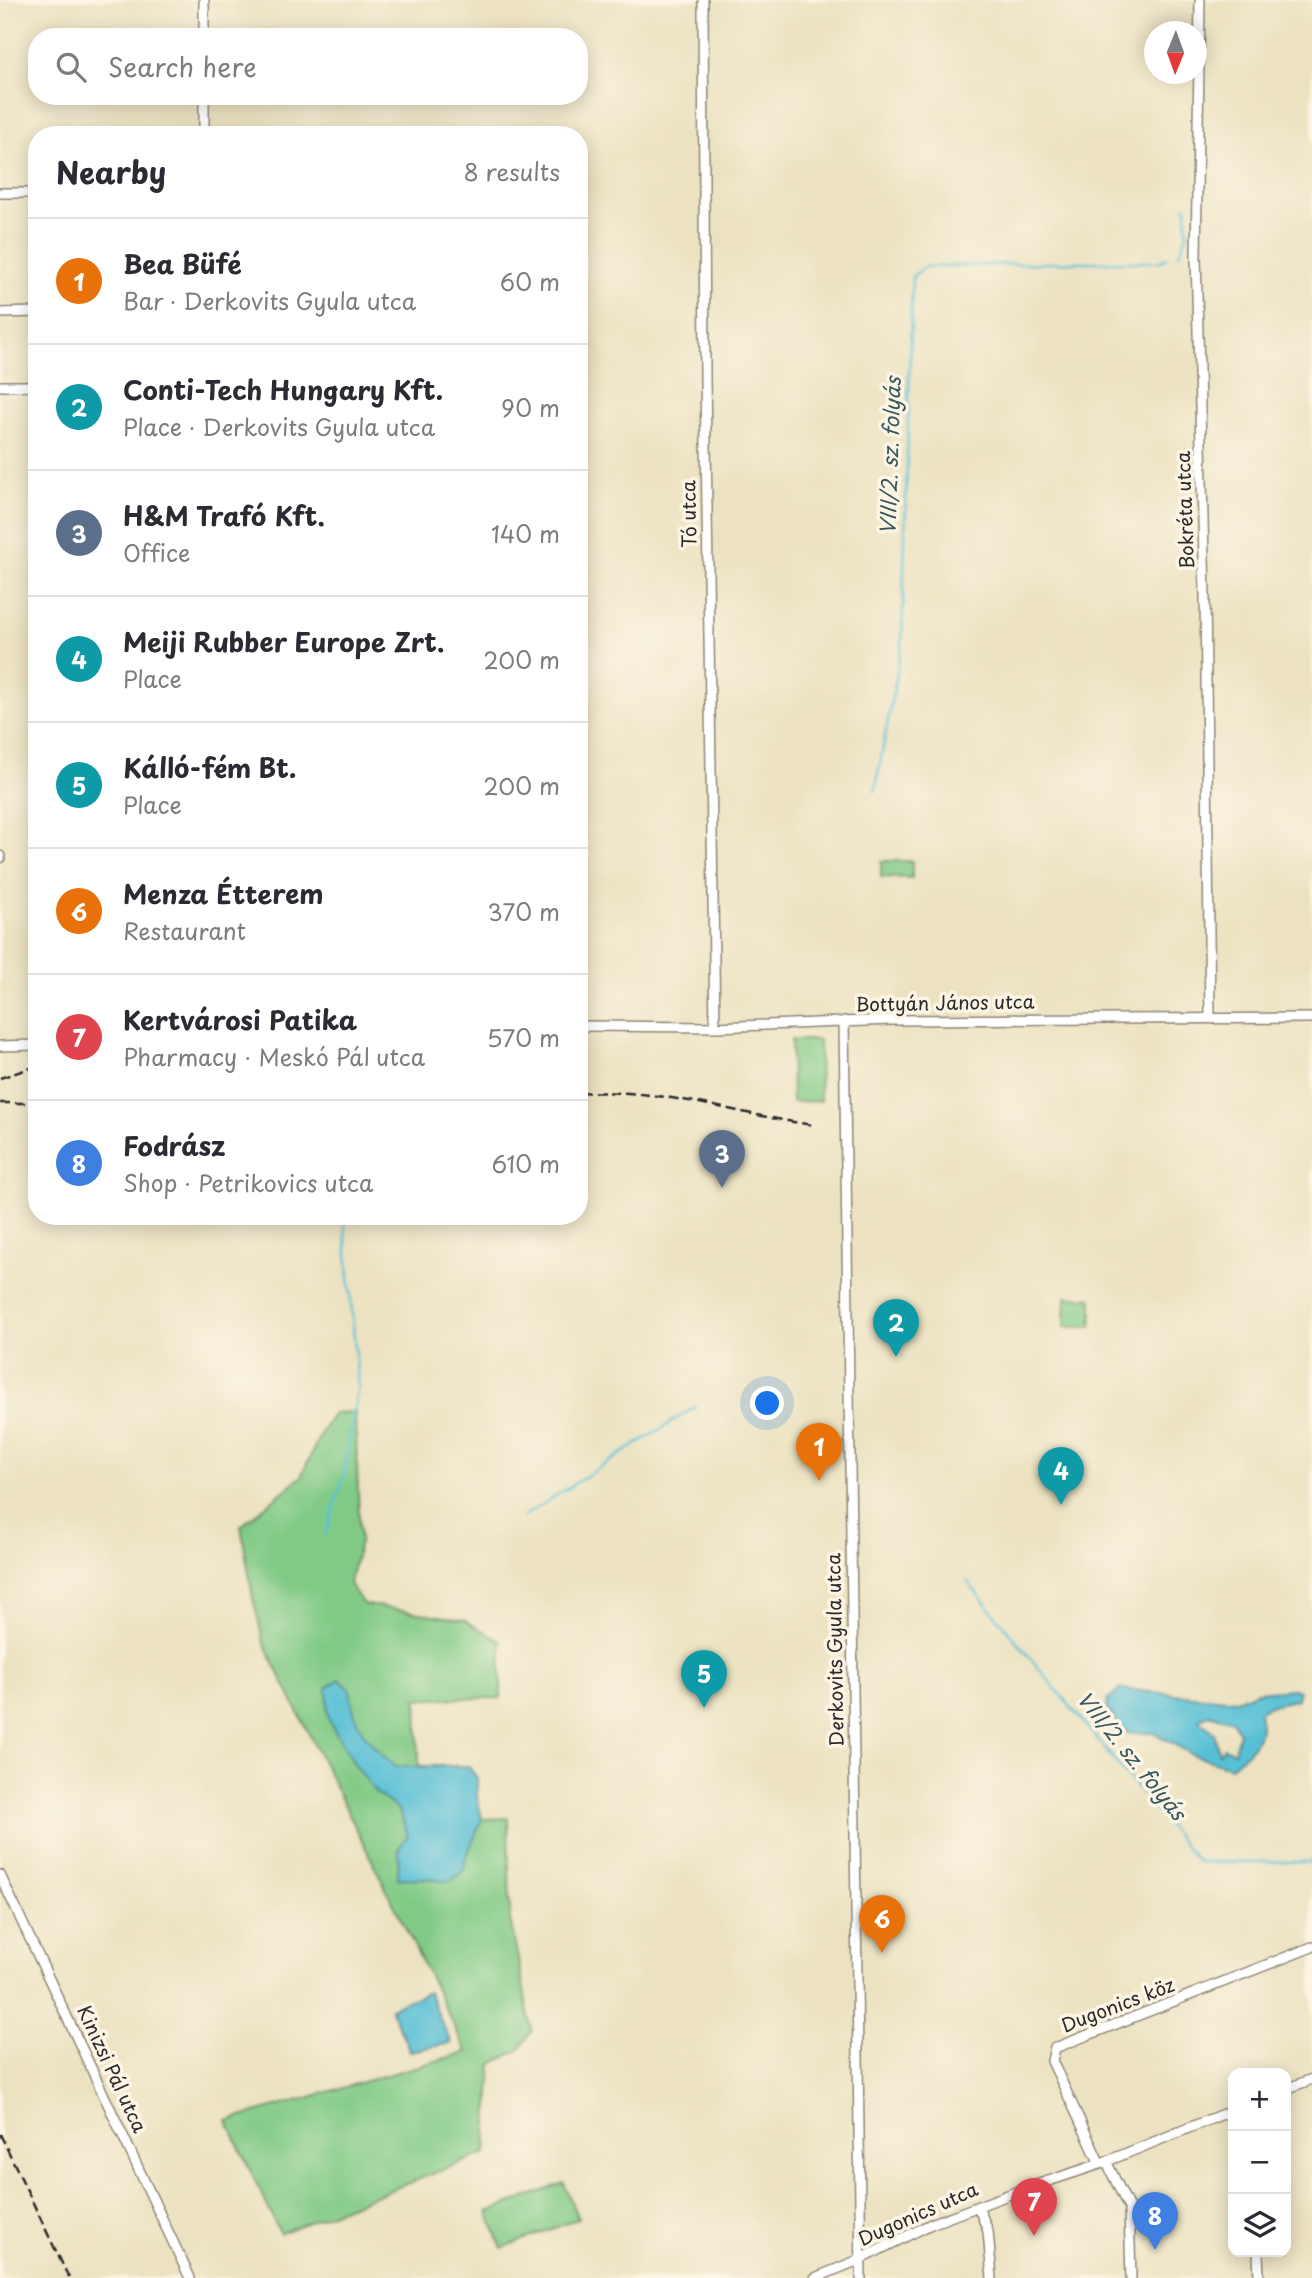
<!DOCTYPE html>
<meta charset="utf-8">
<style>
body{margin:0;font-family:"Playpen Sans",sans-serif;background:#f7f7f7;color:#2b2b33}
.controls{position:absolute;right:21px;bottom:21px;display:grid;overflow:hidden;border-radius:14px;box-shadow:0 4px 18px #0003}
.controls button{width:63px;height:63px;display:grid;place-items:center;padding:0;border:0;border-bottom:2px solid #e1e1e2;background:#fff;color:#2b2b33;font:35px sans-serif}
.compass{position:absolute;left:1144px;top:21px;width:63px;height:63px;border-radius:50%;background:#fff;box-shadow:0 4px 18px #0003;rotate:181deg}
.you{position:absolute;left:768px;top:1404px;width:24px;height:24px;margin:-18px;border:5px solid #fff;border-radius:50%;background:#1a73e8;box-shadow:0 0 0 10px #1a73e833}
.badge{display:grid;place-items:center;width:46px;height:46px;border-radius:50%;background:#ea580c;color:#fff;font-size:23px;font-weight:700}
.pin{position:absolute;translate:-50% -58px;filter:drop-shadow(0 2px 4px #0008)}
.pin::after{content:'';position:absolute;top:37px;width:24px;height:21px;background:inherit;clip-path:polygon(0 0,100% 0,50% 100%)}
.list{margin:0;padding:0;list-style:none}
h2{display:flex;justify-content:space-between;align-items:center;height:91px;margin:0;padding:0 28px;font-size:30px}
h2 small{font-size:23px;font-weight:400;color:#7c7c81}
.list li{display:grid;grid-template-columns:46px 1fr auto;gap:21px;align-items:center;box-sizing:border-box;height:126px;padding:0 28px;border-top:2px solid #e1e1e2}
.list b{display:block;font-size:26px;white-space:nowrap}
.list p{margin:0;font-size:23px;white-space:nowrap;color:#7c7c81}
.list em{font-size:23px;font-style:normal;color:#7c7c81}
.icon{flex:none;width:38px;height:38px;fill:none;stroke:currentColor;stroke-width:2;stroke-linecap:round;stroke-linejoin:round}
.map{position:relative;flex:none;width:1312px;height:2278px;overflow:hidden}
.search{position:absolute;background:#fff;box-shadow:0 4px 18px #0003;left:28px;top:28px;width:560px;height:77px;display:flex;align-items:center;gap:18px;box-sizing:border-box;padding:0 24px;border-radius:28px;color:#7c7c81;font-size:26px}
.panel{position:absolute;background:#fff;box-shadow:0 4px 18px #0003;left:28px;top:126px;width:560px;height:1099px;border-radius:28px}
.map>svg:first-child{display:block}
.green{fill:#81ca86;stroke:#567a58;stroke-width:2}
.water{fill:#59c0d6;stroke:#427680;stroke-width:2;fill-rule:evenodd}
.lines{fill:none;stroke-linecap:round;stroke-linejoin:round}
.stream{stroke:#59c0d6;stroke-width:2.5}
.street-casing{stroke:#8c8676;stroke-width:12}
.street{stroke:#fff;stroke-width:9}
.rail{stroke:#2b2b2b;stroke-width:2.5;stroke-dasharray:10 5;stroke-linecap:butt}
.labels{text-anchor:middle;stroke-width:7;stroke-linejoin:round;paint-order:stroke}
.street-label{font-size:19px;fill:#2b2b2b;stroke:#fcf5e5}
.water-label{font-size:21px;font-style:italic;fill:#39585e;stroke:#fcf5e5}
</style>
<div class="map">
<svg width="1312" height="2278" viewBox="0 0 1312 2278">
<rect width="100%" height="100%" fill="#fcf5e5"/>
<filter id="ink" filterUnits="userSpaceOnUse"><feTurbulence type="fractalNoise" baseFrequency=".0143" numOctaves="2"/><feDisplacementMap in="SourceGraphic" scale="14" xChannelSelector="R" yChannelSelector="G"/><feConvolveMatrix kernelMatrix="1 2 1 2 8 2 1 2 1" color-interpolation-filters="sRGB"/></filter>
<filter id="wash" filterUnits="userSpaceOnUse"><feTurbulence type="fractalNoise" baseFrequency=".00686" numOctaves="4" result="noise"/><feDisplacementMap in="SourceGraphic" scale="28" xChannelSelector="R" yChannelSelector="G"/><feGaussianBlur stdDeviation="1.57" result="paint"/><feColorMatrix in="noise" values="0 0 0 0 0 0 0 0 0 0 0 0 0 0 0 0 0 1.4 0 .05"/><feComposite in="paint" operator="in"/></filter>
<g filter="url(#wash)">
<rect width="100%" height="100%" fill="#ece2c1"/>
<!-- green -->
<path class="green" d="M881,861H912V878L881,877Z
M791,1040H819L820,1101L792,1102Z
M1066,1297L1092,1298V1327H1065Z
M355,1412L360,1542L349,1583L363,1604L464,1620L501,1641V1698L417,1699L419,1766H468L477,1778V1797L482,1819L508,1818L510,1919L532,2031L519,2050L492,2064L486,2153L280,2233L227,2121L467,2052L263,1641L253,1598L241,1526L301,1477L320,1435L334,1413Z
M564,2183L578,2219L502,2248L488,2212Z"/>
<!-- water -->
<path class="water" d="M339,1679L350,1689C352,1726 369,1744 396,1767L468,1766L477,1778V1797L482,1819L465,1860L464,1870C445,1889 442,1878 422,1878C414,1878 406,1879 398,1878L399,1848L408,1835L399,1810L376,1793L355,1765L331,1724L328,1717L327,1688Z
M1120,1689L1236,1700L1256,1692L1291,1689L1299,1691L1297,1699C1284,1704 1269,1703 1259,1712C1264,1742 1251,1750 1230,1767L1195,1756L1154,1733H1127L1106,1708L1108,1699ZM1209,1714L1232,1721L1239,1732L1234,1752L1224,1748L1219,1753L1214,1733L1199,1720Z
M428,1992L451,2043L410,2051L390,2008Z"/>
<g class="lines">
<!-- stream -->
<path class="stream" d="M1179,254L1187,235L1186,206
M875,791L902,644L912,277L924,267L1078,262H1158L1167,258
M524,1516L695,1407
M326,1534L344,1474L358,1385L344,1216
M967,1581L1198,1862H1312"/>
</g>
</g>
<g filter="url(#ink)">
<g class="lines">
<defs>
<path id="street" d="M204,0V37
M703,0L705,378L715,1027
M1200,0L1196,257L1205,595L1210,1018
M204,96V135
M0,193H37
M0,313L37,312
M0,386H37
M0,856V858
M844,1021L861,2278
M579,1026L715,1027L891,1020L1312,1018
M0,1046L37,1045
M0,1875L190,2278
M1286,2089L1312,2079
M1228,2112L1233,2123
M1106,2161L1129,2208L1131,2278
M1100,2164L1052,2061L1055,2048L1312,1947
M978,2206L988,2231L992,2278
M1258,2252L1259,2278
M815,2278L861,2259L931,2224L1021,2190L1100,2164L1233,2110"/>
</defs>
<!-- street casing -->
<use href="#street" class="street-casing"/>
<!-- street -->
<use href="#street" class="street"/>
<!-- rail -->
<path class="rail" d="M0,1078L37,1066
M579,1092C595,1093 612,1092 628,1093C691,1097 752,1117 814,1125
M0,1103H37
M0,2134L69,2278"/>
</g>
</g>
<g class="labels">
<!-- street labels -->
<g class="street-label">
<text transform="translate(1185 510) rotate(-92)" y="7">Bokréta utca</text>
<text transform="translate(689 514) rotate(-91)" y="7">Tó utca</text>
<text transform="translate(945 1003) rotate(-1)" y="7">Bottyán János utca</text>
<text transform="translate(835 1650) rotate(-91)" y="7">Derkovits Gyula utca</text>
<text transform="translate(1118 2005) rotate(-21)" y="7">Dugonics köz</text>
<text transform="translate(112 2069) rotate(65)" y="7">Kinizsi Pál utca</text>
<text transform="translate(918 2214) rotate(-24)" y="7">Dugonics utca</text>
</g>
<!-- water labels -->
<g class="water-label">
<text transform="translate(891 456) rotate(-88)" y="7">VIII/2. sz. folyás</text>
<text transform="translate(1131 1756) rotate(51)" y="7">VIII/2. sz. folyás</text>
</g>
</g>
</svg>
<div class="controls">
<button>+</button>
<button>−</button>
<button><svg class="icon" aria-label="layers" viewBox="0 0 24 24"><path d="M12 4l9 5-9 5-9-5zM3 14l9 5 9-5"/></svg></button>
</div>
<svg class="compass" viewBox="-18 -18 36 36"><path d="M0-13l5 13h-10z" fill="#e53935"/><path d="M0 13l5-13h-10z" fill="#7c7c81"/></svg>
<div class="you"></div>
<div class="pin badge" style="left:819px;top:1481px;background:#e8710a">1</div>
<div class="pin badge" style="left:896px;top:1357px;background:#0f9aa8">2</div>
<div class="pin badge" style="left:722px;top:1188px;background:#5c6f8a">3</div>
<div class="pin badge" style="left:1061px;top:1505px;background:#0f9aa8">4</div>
<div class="pin badge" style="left:704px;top:1708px;background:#0f9aa8">5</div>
<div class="pin badge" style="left:882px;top:1953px;background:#e8710a">6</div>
<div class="pin badge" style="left:1034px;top:2236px;background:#e0444e">7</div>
<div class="pin badge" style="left:1155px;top:2250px;background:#3f7fe0">8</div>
<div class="search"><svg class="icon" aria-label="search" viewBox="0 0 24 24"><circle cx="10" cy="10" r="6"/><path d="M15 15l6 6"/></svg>Search here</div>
<section class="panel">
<h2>Nearby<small>8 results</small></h2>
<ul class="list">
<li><span class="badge" style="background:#e8710a">1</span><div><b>Bea Büfé</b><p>Bar · Derkovits Gyula utca</p></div><em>60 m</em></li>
<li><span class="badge" style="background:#0f9aa8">2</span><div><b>Conti-Tech Hungary Kft.</b><p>Place · Derkovits Gyula utca</p></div><em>90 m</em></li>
<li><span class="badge" style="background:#5c6f8a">3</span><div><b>H&amp;M Trafó Kft.</b><p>Office</p></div><em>140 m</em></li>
<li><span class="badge" style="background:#0f9aa8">4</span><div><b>Meiji Rubber Europe Zrt.</b><p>Place</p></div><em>200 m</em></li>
<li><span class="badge" style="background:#0f9aa8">5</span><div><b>Kálló-fém Bt.</b><p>Place</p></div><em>200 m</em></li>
<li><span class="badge" style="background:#e8710a">6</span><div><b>Menza Étterem</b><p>Restaurant</p></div><em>370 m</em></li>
<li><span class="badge" style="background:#e0444e">7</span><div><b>Kertvárosi Patika</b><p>Pharmacy · Meskó Pál utca</p></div><em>570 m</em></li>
<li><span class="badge" style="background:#3f7fe0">8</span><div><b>Fodrász</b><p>Shop · Petrikovics utca</p></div><em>610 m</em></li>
</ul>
</section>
</div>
